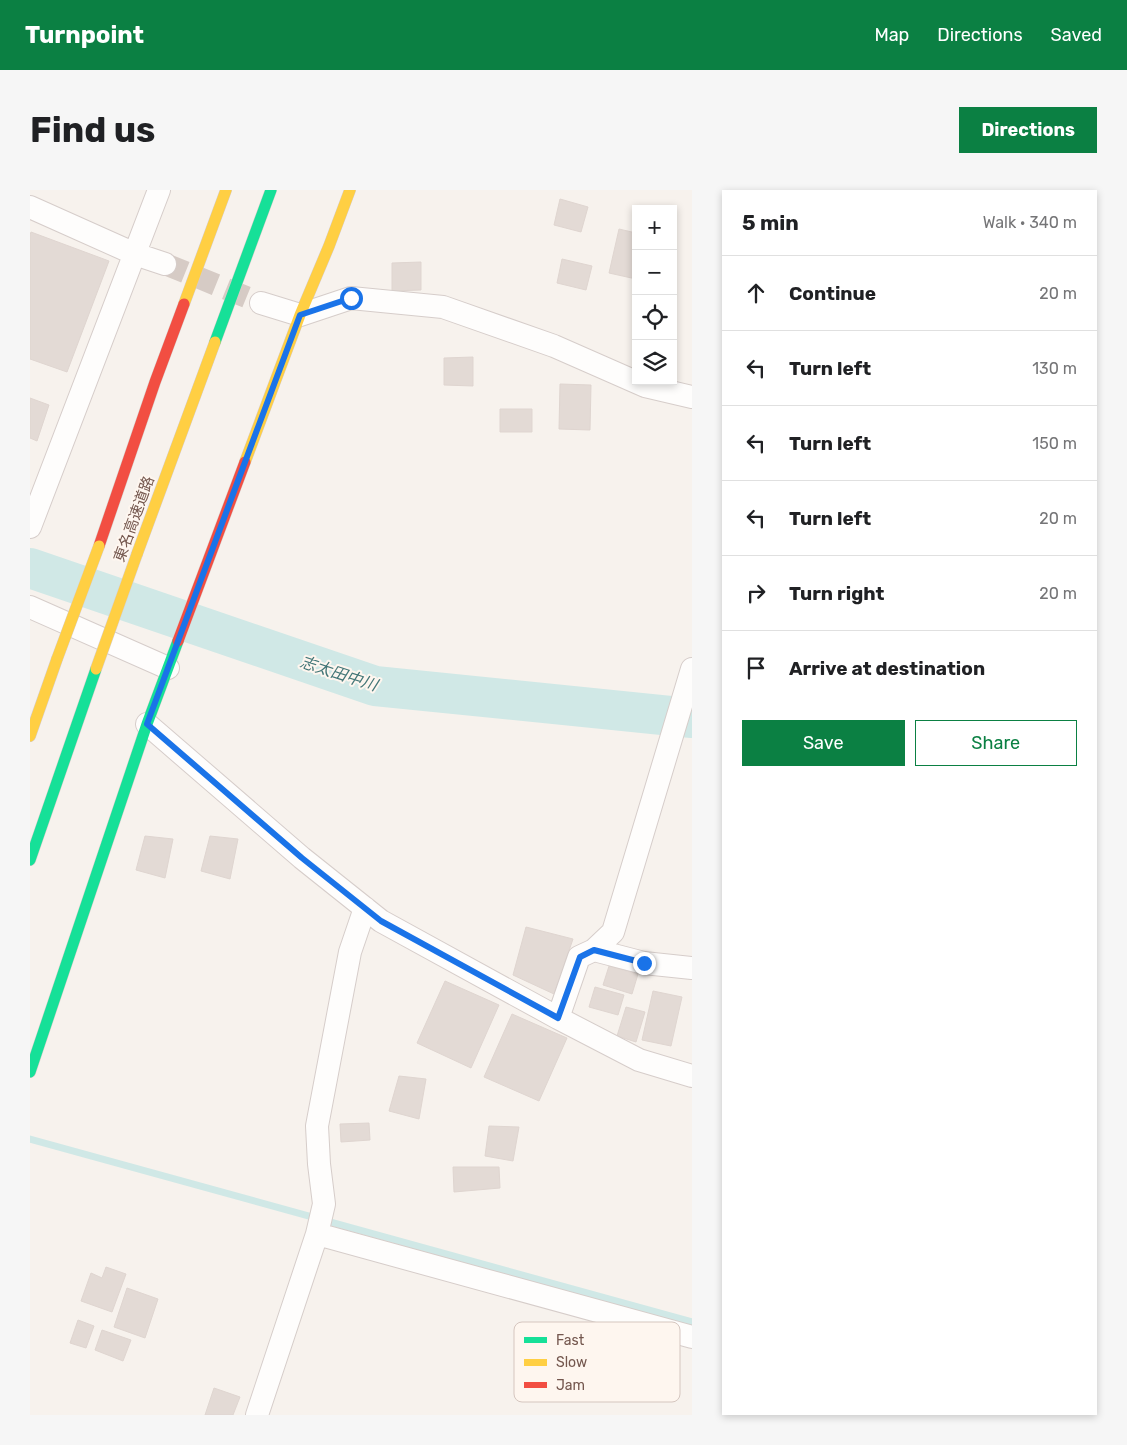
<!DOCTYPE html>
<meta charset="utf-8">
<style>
body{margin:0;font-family:Rubik,"Noto Sans JP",sans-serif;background:#f6f6f6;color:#202124}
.controls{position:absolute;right:15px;top:15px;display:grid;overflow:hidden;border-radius:0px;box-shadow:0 2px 8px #0003}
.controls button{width:45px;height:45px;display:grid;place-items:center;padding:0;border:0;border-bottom:1px solid #e0e0e0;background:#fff;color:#202124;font:25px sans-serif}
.stop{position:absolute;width:15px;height:15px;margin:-11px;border:4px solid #1a73e8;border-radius:50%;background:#fff}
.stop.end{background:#1a73e8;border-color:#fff;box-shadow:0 1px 5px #0008}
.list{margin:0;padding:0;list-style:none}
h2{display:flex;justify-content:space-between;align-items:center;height:65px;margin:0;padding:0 20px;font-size:21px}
h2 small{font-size:16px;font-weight:400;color:#757577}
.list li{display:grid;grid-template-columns:32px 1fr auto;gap:15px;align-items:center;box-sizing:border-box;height:75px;padding:0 20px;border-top:1px solid #e0e0e0}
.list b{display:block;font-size:19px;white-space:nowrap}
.list em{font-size:16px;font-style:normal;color:#757577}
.actions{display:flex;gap:10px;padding:15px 20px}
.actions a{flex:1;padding:11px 0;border:1px solid #0b8043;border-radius:0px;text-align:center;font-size:18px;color:#0b8043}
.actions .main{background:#0b8043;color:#fff}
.icon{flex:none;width:28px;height:28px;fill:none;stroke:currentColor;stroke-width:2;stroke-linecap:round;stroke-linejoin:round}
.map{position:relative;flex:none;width:662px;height:1225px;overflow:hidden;border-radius:0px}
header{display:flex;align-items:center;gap:30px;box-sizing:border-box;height:70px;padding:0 25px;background:#0b8043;color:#fff}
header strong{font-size:24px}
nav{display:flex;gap:28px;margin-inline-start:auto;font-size:18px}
.intro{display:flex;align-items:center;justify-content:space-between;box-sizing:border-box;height:120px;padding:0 30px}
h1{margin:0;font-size:35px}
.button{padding:12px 22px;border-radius:0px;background:#0b8043;color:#fff;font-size:18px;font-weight:700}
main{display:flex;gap:30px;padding:0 30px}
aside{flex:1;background:#fff;border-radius:0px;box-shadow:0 2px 8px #0003}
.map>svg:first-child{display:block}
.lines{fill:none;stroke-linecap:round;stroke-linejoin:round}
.stream{stroke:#d0e8e6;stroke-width:7}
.river{stroke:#d0e8e6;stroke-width:40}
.building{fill:#e3dad5;stroke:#dfd5d0}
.street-tunnel{stroke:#d6cbc5;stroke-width:22;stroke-dasharray:22 11;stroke-linecap:butt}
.street-casing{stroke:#d6cdca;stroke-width:24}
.fast-casing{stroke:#d6cdca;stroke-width:12}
.slow-casing{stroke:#d6cdca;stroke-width:12}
.jam-casing{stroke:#d6cdca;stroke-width:12}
.street{stroke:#fefdfc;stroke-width:22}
.fast{stroke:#16e098;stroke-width:11}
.slow{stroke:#ffcf43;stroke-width:11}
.jam{stroke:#f24e42;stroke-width:11}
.slow-bridge-casing{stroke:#d8cfcb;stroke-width:12;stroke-linecap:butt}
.slow-bridge{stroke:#ffcf43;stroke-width:11}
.route{stroke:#1a73e8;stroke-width:6}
.labels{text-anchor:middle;stroke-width:4;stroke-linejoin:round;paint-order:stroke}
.street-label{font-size:15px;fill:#74574e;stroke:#fef6ef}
.water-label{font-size:16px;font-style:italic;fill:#437677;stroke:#fef6ef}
.key{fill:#fef6ef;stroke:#d5c6bf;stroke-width:1}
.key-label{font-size:14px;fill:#74574e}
</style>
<header>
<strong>Turnpoint</strong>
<nav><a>Map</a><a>Directions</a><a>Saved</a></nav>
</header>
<div class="intro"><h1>Find us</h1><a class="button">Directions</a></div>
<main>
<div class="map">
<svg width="662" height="1225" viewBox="0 0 662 1225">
<rect width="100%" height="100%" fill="#f7f2ed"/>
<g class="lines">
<!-- stream -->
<path class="stream" d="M0,949L662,1132"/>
<!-- river -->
<path class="river" d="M0,378L345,496L662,528"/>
</g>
<!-- building -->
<path class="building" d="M530,9L558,17L551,42L524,35Z
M589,39L606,43V89L579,83Z
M1,42L79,71L37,182L0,169V45Z
M532,69L562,76L556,100L527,93Z
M391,72V100L362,101V73Z
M443,167V196L414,195V168Z
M530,194L561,195L560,240L529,239Z
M0,208L19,215L7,251L0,248Z
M470,219H502V242H470Z
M115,646L143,649L135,688L106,680Z
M180,646L208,649L200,689L171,681Z
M496,737L543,749L524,804L483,785Z
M579,776L608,784L602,804L573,795Z
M415,791L469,815L441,878L387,853Z
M565,797L594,805L588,825L559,817Z
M623,801L652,807L641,856L612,850Z
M596,817L615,822L606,852L587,846Z
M482,824L537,848L509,911L454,887Z
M369,886L396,889L389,929L359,921Z
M339,933L340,950L311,952L310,934Z
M459,936L489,937L483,971L455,966Z
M423,977H469L470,998L424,1002Z
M76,1077L96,1084L82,1122L51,1111L61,1083L72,1088Z
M97,1098L128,1109L115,1148L84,1137Z
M48,1130L64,1136L56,1158L40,1153Z
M72,1140L101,1150L93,1171L65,1160Z
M184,1198L210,1207L203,1225H175Z"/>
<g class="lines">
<!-- street-tunnel -->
<path class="street-tunnel" d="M135,74L231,113"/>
<defs>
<path id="street" d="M0,17L105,64L135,74
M231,113L270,125L321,108L413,117L524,156L615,196L662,207
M0,337L129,0
M0,417L138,478
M117,534L272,668L351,731L528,828L609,870L662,886
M564,760L583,742L662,479
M528,828L549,767L564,760L614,773L662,778
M287,1044L662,1147
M227,1225L287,1044L294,1014L289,974L287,936L320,762L335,718"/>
<path id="fast" d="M185,152L241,0
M0,670L66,479
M0,882L117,534L148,451"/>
<path id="slow" d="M154,114L196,0
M215,272L270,125L299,56L320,0
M107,364L185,152
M0,546L27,469"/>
<path id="jam" d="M69,356L125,192L154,114
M148,451L215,272"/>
</defs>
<!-- street casing -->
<use href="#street" class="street-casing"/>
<!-- fast casing -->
<use href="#fast" class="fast-casing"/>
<!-- slow casing -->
<use href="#slow" class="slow-casing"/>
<!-- jam casing -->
<use href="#jam" class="jam-casing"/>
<!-- street -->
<use href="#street" class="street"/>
<!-- fast -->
<use href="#fast" class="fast"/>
<!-- slow -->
<use href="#slow" class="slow"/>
<!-- jam -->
<use href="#jam" class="jam"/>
<defs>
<path id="slow-bridge" d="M27,469L69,356
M66,479L107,364"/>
</defs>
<!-- slow-bridge casing -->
<use href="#slow-bridge" class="slow-bridge-casing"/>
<!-- slow-bridge -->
<use href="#slow-bridge" class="slow-bridge"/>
</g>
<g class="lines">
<!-- route -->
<path class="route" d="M321,108L270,125L117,534L272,668L351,731L528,828L550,767L564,760L614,773"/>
</g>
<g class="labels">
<!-- street labels -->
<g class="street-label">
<text transform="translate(104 329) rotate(-70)" y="5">東名高速道路</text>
</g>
<!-- water labels -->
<g class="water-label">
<text transform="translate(309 483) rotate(18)" y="6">志太田中川</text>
</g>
</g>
<!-- legend -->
<rect x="484" y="1132" width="166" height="80" rx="8" class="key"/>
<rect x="494" y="1147" width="23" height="6" fill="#16e098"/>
<rect x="494" y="1169" width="23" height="7" fill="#ffcf43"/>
<rect x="494" y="1192" width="23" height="6" fill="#f24e42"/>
<g class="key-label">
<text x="526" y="1155">Fast</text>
<text x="526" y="1177">Slow</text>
<text x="526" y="1200">Jam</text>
</g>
</svg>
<div class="controls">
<button>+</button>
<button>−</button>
<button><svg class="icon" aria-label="locate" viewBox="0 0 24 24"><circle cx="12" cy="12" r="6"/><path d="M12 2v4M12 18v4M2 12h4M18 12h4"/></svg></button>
<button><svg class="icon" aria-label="layers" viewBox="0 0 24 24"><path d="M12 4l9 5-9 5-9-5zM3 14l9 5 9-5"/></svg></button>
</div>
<div class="stop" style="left:321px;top:108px"></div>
<div class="stop end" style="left:614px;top:773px"></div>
</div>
<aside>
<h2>5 min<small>Walk · 340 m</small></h2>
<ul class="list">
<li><svg class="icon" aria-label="ahead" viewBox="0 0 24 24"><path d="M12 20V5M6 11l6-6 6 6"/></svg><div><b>Continue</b></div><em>20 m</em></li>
<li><svg class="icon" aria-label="left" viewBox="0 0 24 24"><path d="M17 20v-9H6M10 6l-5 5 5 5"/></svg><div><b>Turn left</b></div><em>130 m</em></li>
<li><svg class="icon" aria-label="left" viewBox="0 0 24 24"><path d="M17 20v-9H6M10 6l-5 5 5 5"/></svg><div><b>Turn left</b></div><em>150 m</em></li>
<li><svg class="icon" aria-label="left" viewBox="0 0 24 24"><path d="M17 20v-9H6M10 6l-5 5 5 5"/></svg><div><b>Turn left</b></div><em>20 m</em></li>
<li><svg class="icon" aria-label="right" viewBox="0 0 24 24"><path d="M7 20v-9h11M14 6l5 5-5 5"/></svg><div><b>Turn right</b></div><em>20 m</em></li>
<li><svg class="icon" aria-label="arrive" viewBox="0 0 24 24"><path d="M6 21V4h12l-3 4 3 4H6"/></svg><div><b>Arrive at destination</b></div></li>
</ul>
<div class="actions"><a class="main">Save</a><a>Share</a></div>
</aside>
</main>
